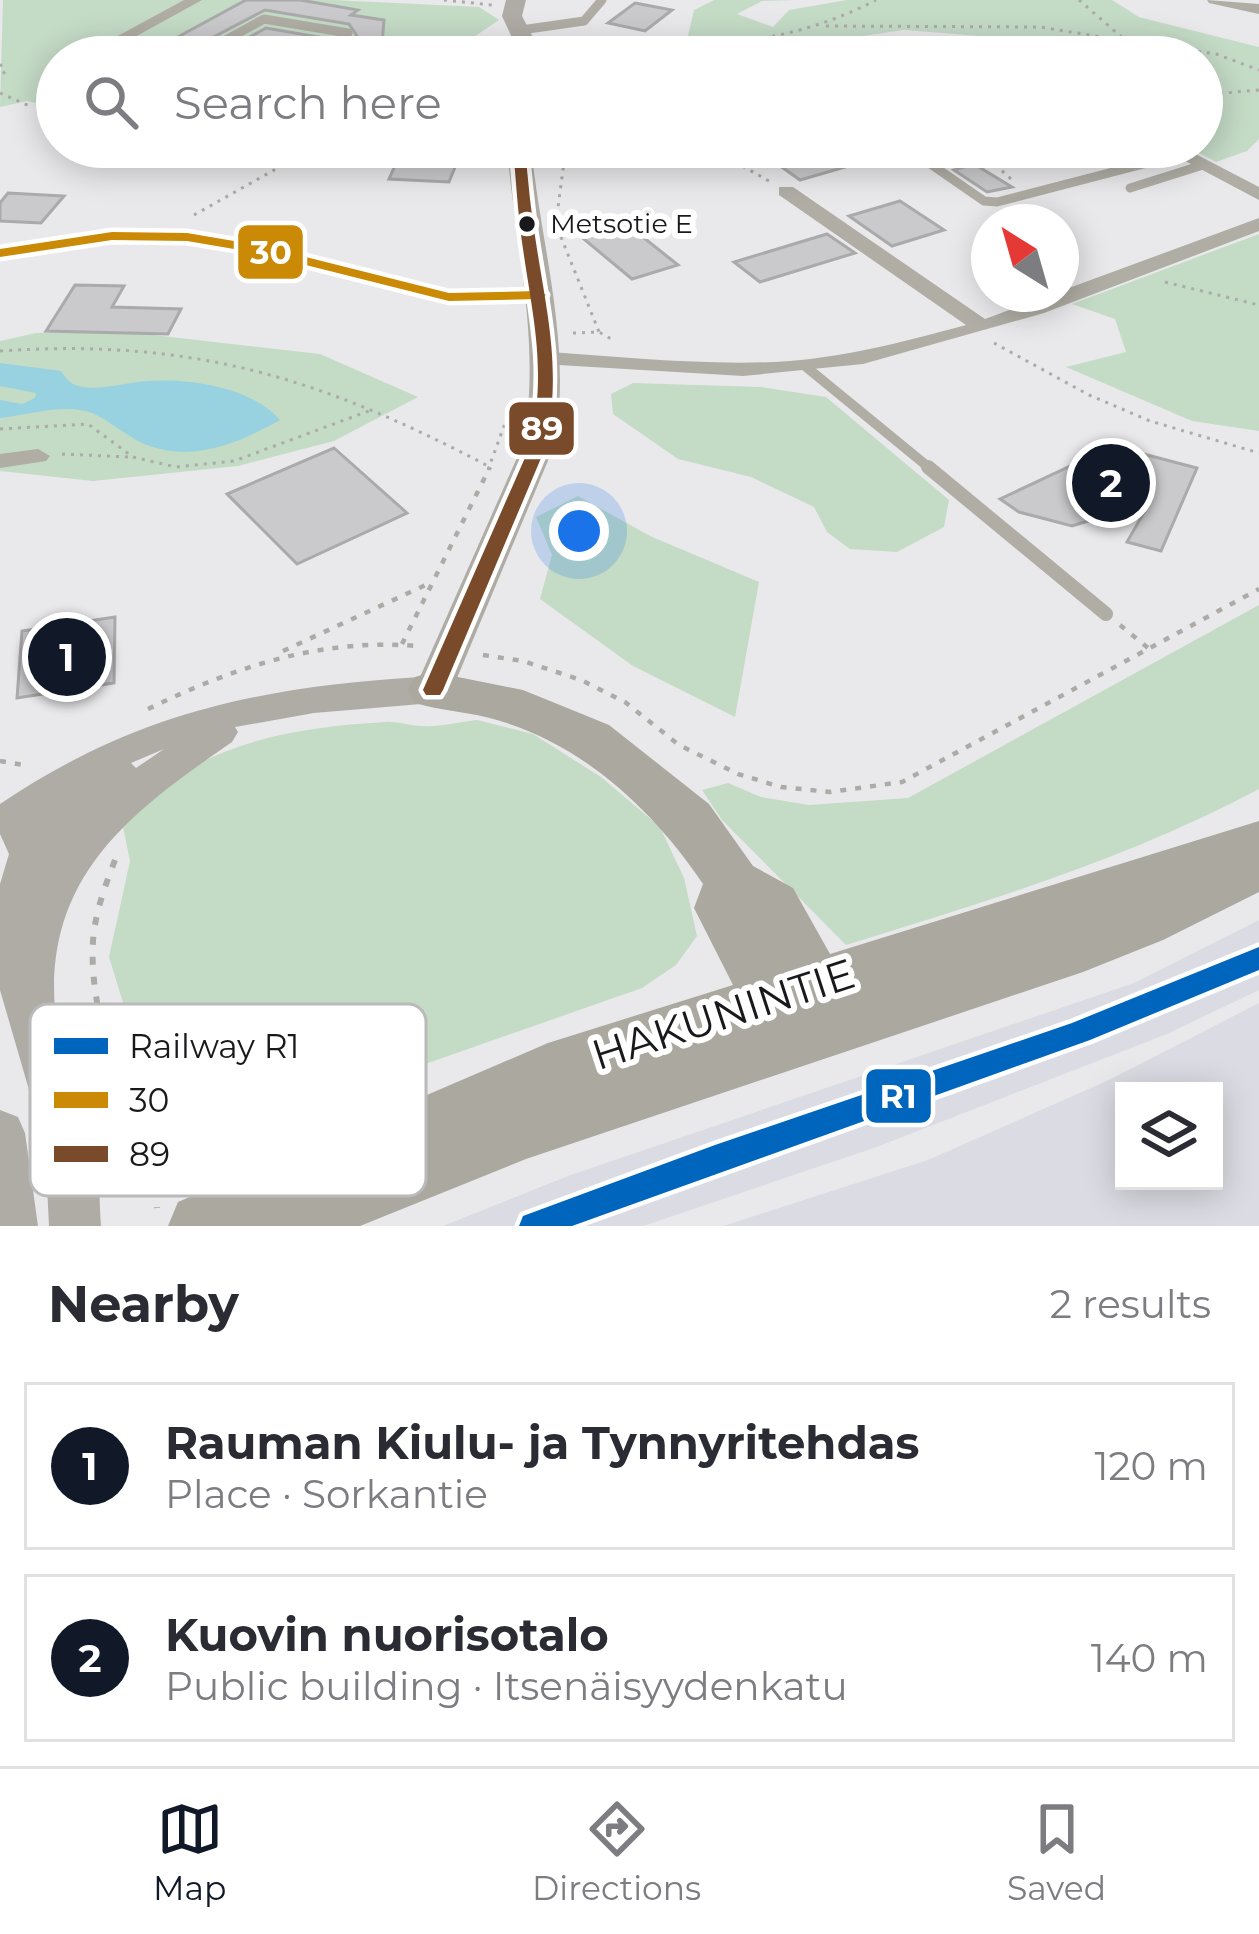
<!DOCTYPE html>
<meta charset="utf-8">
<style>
body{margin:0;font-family:Montserrat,sans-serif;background:#f7f7f7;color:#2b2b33}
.controls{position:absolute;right:36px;bottom:36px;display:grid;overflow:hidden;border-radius:0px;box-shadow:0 6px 30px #0003}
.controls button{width:108px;height:108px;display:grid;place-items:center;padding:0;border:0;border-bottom:3px solid #e1e1e2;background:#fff;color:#2b2b33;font:60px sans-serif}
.compass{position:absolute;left:971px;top:204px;width:108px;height:108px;border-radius:50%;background:#fff;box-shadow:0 6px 30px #0003;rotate:323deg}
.you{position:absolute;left:579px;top:531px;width:42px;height:42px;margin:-30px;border:9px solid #fff;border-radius:50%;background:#1a73e8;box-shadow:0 0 0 18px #1a73e833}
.badge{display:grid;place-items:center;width:78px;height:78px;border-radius:50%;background:#111827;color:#fff;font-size:39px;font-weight:700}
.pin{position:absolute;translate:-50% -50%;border:6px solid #fff;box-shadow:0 3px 12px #0006}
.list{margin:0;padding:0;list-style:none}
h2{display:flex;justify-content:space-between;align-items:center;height:156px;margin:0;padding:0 48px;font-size:51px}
h2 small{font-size:39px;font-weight:400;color:#7c7c81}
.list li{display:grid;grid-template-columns:78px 1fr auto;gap:36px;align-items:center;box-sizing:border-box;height:168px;margin:0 24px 24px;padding:0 24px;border:3px solid #e1e1e2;border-radius:0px}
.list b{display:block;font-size:45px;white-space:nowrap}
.list p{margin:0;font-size:39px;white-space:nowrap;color:#7c7c81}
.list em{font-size:39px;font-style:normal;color:#7c7c81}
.icon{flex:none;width:66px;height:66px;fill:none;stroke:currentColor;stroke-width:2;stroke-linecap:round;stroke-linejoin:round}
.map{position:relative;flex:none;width:1259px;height:1226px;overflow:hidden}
.search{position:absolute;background:#fff;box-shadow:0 6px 30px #0003;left:36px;right:36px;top:36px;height:132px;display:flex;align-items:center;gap:30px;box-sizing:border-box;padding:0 42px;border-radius:66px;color:#7c7c81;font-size:45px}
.sheet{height:540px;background:#fff}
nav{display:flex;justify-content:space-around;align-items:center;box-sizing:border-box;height:168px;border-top:3px solid #e1e1e2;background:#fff;font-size:33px;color:#7c7c81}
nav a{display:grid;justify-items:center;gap:6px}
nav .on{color:#111827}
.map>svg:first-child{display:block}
.built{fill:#dbdce3;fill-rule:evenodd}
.green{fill:#c4dbc6}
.water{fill:#98d2e0}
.building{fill:#cacacc;stroke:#aaaaab;stroke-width:3}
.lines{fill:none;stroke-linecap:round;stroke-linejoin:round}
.path-far2{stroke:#adaba7;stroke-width:3;stroke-dasharray:3 6;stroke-linecap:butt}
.path-far1{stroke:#adaba7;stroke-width:4.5;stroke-dasharray:6 9;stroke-linecap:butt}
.path{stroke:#adaba7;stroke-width:6;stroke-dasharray:8 12;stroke-linecap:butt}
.lane-far2{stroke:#afada4;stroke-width:9}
.lane-far1{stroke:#afada4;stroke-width:10}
.lane{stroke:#afada4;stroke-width:14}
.street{fill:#afada4;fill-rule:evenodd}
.secondary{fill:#aeaca4;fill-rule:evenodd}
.highway{fill:#aba8a0;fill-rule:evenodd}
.bus-1-casing{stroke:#fff;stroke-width:9}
.bus-2-casing{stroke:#fff;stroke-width:9}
.bus-1{fill:#cb8a05;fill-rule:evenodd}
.bus-2{fill:#7a4b2a;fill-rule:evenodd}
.rail-1-casing{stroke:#fff;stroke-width:9}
.rail-1{fill:#0065bd;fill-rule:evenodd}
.bus-dot{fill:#19191b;stroke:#fff;stroke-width:4.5}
.labels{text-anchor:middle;stroke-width:12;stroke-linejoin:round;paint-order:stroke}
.far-bus-label{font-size:27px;fill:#19191b;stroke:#fff;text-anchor:start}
.near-street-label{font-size:42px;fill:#19191b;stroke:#fff}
.key{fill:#fff;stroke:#bababb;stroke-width:3}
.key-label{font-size:33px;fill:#19191b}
.line-badge{stroke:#fff;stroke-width:4.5}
.badge-label{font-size:33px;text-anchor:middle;font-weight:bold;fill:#fff}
</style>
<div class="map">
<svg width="1259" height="1226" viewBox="0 0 1259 1226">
<rect width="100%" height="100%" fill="#e9e9eb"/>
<!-- built -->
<path class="built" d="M1259,920V990L1167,1034L874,1148L643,1226H443L568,1176L1134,983Z
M1259,1003V1226H723L928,1160L1109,1080ZM1124,1091H1214V1181H1124Z"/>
<!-- green -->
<path class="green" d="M3,0H333L479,7L499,20L444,57H57V108L27,101L0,107Z
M714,0H795L762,1L737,14L773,27L789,10L847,0H1112L1139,17L1259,47V139L1247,151L1216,162L1188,147H1202V57H1068L1019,39L904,30L835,40L849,48L843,57H605C635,44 653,55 688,36L694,10Z
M1259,234V431L1192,421L1066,367L1126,352L1115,319L1072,304Z
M109,330L320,354L418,397L334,441L238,466L93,481L0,471V341L36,333Z
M633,383L761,387L826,397L949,500L944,527L897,552L850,549L827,532L814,507L751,477L678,459L613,414L611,394Z
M578,496L650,536L759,582L735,717L633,666L540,599L552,555L536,517Z
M1259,605V789C1130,858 986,902 846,945L722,820L702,790L728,783L761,797L809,805L908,798Z
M477,720L533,734L601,777L660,827L684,878L697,936L676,965L642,988L374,1082L176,1175L109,957L130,861L122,822C193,745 284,728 385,722C397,721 409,726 422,726C439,727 459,722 477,720Z"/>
<!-- water -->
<path class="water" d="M0,363L61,371C67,380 71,385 83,387C104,390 127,382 149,381C191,378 253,388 280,420C237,444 190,465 140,442C124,434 109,420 92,413C63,403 30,415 0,418V400L22,404L35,398L36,393L0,386Z"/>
<!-- building -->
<path class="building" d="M246,0H300L358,10L351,15L384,20L381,57H214L266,28L347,42L357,36L349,24L265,10L191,49L186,57H141Z
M635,3L672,10L645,31L608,23Z
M797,147H824L852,165L800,180L765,155Z
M401,152L460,155L449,182L389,179Z
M974,164L1012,187L987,192L954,170Z
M8,193L64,196L41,223L0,221V203Z
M900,201L944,230L892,246L849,216Z
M624,222L678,265L632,279L579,235Z
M827,234L855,253L760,282L734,262Z
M75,285L124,286L112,307L181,309L168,334L46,331Z
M1113,446L1197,468L1161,551L1127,542L1150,502L1072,526L1019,512L1000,499Z
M334,448L407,513L297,564L227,494Z
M115,617L114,683L17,698L22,631Z"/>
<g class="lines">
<!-- path-far2 -->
<path class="path-far2" d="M444,0L492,5
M1079,0L1126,41L1216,54L1259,70
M826,26L1040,27L1126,41
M584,43C685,51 785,48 876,0
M730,57L736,41
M0,64L5,71L0,79
M0,93L32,107
M1202,95L1259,90
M620,147L723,155L769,181
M975,147L1011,179
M737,160L783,147
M194,215L315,147
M557,215L566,147
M561,237L599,332
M1165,282L1259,305
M573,333L599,332L613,340
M994,343L1089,395L1150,421L1259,453
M0,351C193,338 321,378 490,467
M0,429L88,424L133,457L176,467L234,461L374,409
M62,454L128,457
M488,470L512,404"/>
<!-- path-far1 -->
<path class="path-far1" d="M1120,625L1148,648
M402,644L490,467
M283,651L430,583
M483,655L523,661L581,680L625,702L679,745L738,774L781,787L830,792L902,782L1259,589
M148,709C235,667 320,638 418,646
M0,761L29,766"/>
<!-- path -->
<path class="path" d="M115,860C105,886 95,913 93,941C88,1023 131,1110 156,1186L157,1208"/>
<!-- lane-far2 -->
<path class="lane-far2" d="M521,30L584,21L602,0
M195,57L264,19L348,33
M906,147L984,201L997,202L1182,154
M1130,188L1203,165"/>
<!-- lane-far1 -->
<path class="lane-far1" d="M805,366L932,470"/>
<!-- lane -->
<path class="lane" d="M928,467L1106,614"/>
<!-- street -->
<path class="street" d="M184,0H202L104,54L90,51Z
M1207,0L1259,4V14L1209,3Z
M57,103V113L43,108L46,104Z
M1159,147H1182L1259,187V200Z
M779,187H793L985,319L1259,218V231L1044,313L863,364L743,376L542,364V354L550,352C624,357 699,365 774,362C839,359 903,342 966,325L779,195Z
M112,230L187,231L258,243L449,291L539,289L549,295L539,301L449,303L258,255L187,243L112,242L0,259V247Z
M38,449L50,456L46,461L0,468V454Z"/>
<!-- secondary -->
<path class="secondary" d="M506,0H526L522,16L543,57H521L502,16Z
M507,147H531C541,246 572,344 555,444L452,690L446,699L433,703L314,713L235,727L238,732L232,742C132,811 44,875 55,1011C59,1055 85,1099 94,1143C100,1170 99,1199 101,1226H49L45,1145L0,990V884L9,854L0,834V804C135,713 259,687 420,677L523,444C542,345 515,247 507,147ZM164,749L136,768L131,763Z
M0,1110L18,1117L25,1133L38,1226H0Z"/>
<!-- highway -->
<path class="highway" d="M433,672L523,690L609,725L709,804L753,866L793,888L830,954L1259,821V892L1163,940L1083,972L526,1159L360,1226H168L178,1202L548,1043L733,985L694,908L703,884C654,811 584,745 497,720C470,712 442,711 415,703L408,690L415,677Z"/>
<defs>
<path id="bus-1" d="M112,232L187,233L258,245L449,293L539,291L546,295L539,299L449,301L258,253L187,241L112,240L0,257V249Z"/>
<path id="bus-2" d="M513,147H525C528,181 531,215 537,249C549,324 560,367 547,444L443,690L440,695H426L423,690L531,444C546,367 534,324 523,249C518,216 516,181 513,147Z"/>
</defs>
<!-- bus-1 casing -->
<use href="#bus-1" class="bus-1-casing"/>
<!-- bus-2 casing -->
<use href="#bus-2" class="bus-2-casing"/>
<!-- bus-1 -->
<use href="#bus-1" class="bus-1"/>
<!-- bus-2 -->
<use href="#bus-2" class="bus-2"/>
<defs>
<path id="rail-1" d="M1259,947V970L1090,1040L572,1226H519L523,1216L715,1145L1072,1023Z"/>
</defs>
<!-- rail-1 casing -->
<use href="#rail-1" class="rail-1-casing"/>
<!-- rail-1 -->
<use href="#rail-1" class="rail-1"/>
</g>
<!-- markers -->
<circle class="bus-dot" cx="527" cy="224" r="10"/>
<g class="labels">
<!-- far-bus labels -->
<g class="far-bus-label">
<text x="550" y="233">Metsotie E</text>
</g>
<!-- near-street labels -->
<g class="near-street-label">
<text transform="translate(723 1014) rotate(-18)" y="15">HAKUNINTIE</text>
</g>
</g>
<!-- legend -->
<rect x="30" y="1004" width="396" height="192" rx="18" class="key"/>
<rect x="54" y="1038" width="54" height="16" fill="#0065bd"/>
<rect x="54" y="1092" width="54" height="16" fill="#cb8a05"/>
<rect x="54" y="1146" width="54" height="16" fill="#7a4b2a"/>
<g class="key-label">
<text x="129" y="1058">Railway R1</text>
<text x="129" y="1112">30</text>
<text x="129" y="1166">89</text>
</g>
<g class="line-badge">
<rect x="236" y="223" width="69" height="58" rx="12" fill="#cb8a05"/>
<rect x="507" y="400" width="69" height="57" rx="12" fill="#7a4b2a"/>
<rect x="864" y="1067" width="69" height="58" rx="12" fill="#0065bd"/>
</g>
<g class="badge-label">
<text x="271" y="264">30</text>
<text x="542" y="440">89</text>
<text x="898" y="1108">R1</text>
</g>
</svg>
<div class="controls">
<button><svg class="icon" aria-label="layers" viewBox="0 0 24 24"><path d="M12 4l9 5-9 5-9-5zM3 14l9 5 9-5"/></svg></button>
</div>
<svg class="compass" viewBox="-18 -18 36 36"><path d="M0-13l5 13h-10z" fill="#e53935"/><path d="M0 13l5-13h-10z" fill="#7c7c81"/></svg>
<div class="you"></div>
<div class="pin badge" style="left:67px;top:657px">1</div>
<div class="pin badge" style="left:1111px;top:483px">2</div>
<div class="search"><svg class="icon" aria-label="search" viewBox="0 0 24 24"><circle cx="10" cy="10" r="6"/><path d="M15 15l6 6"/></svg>Search here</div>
</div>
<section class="sheet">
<h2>Nearby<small>2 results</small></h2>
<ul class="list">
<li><span class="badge">1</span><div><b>Rauman Kiulu- ja Tynnyritehdas</b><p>Place · Sorkantie</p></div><em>120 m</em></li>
<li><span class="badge">2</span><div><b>Kuovin nuorisotalo</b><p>Public building · Itsenäisyydenkatu</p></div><em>140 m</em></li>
</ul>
</section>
<nav>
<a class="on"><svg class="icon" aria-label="map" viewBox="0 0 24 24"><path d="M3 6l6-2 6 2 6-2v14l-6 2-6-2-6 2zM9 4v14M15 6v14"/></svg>Map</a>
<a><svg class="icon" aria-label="directions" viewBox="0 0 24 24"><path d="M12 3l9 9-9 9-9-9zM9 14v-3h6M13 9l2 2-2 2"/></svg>Directions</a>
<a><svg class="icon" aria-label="saved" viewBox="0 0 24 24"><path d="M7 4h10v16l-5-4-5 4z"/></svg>Saved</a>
</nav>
